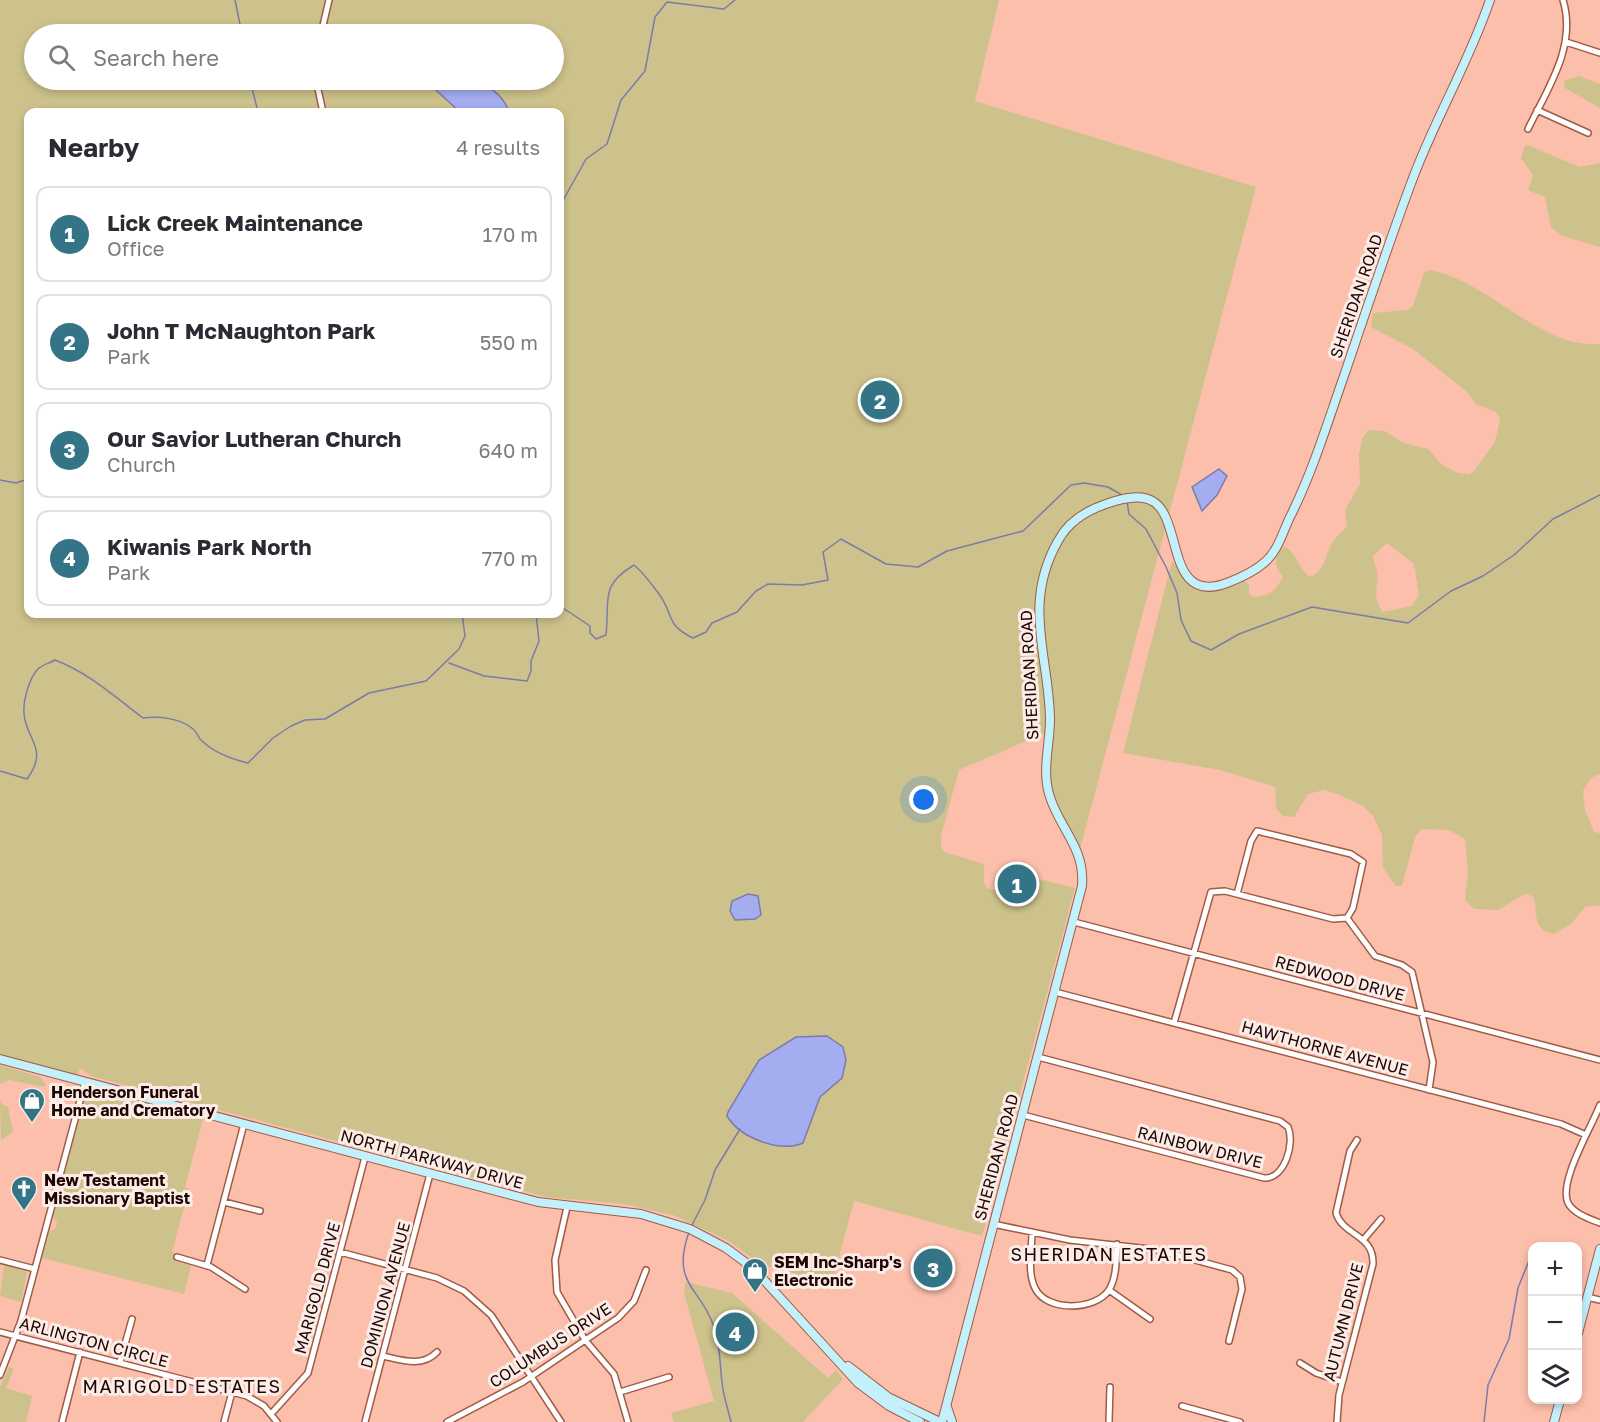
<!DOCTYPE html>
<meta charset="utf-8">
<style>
body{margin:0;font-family:"Golos Text",sans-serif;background:#f2f2f3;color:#2b2b33}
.controls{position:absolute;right:18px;bottom:18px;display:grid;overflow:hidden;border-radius:12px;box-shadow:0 3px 9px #0003}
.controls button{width:54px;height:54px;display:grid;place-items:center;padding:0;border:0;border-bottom:2px solid #e1e1e2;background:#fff;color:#2b2b33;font:30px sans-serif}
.you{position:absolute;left:924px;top:800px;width:21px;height:21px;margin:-15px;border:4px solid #fff;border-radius:50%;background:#1a73e8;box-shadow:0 0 0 9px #1a73e833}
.badge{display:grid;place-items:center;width:39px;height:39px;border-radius:50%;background:#337587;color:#fff;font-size:20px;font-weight:700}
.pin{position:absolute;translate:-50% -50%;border:3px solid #fff;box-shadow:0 2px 6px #0006}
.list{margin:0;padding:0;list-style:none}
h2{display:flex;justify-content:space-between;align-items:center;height:78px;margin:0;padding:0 24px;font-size:26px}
h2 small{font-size:20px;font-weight:400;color:#7c7c81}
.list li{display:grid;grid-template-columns:39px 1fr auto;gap:18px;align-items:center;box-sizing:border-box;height:96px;margin:0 12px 12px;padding:0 12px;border:2px solid #e1e1e2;border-radius:12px}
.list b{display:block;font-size:22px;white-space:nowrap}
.list p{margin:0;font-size:20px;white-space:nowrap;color:#7c7c81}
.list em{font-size:20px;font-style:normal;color:#7c7c81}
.icon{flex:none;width:33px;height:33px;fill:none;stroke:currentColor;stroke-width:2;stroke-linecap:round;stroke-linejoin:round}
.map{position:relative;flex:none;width:1600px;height:1422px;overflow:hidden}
.search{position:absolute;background:#fff;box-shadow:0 3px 9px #0003;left:24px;top:24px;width:540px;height:66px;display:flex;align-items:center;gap:15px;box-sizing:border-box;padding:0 21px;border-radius:33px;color:#7c7c81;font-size:22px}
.panel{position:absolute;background:#fff;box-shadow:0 3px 9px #0003;left:24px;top:108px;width:540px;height:510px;border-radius:12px}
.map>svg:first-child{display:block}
.green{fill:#cdc28b;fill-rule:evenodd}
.water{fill:#a5adf1;stroke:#7c7ba9;stroke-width:1.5}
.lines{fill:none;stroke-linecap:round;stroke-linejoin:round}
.stream{stroke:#7c7ba9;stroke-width:1.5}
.street-casing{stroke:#9f5b46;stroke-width:8}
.secondary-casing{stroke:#9f5b46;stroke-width:10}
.street{stroke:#fff;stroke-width:5}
.secondary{stroke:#c2f1fc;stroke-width:8}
.labels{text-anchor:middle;stroke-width:6;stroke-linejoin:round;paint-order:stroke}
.street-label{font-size:16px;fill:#1d0501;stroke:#fcece7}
.poi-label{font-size:16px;font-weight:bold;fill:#1d0501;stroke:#fcece7;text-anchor:start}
.neighbourhood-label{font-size:18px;letter-spacing:1.5px;fill:#1d0501;stroke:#fcece7}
</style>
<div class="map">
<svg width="1600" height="1422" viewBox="0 0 1600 1422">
<rect width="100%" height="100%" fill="#fcbfab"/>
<!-- green -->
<path class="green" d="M0,0H999L975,101L1256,187L1079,853L1049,794V731L959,770L941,836V847L944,852L984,864V883L987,888L999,892L1023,894L1039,879L1075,888L982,1236L854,1201L832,1284L760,1264L729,1241L673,1215L623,1204L547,1197L91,1076L80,1068L76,1080L0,1059ZM34,34H554V80H34ZM28,112H560V614H28Z
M1579,76L1600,84V108L1565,88L1564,81Z
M1528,145L1579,167L1600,163V247L1563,236L1551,228L1545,197L1528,190L1533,175L1521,158L1525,146Z
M1429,270C1489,280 1539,349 1600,344V774L1591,778L1583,791L1585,810L1594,832L1600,833V905L1585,907L1571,924L1554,934C1532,929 1538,916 1534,898L1526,893L1498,910L1474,909L1465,900L1468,872L1465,839L1449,830L1422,829L1415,837L1402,886H1396L1383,868L1382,835L1373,816L1363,806L1337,794L1324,790L1308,794L1294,817L1283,816L1276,808L1275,787L1220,770L1123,753L1172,561L1192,585L1243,579L1249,585V593L1253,597C1270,596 1275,592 1283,577C1275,566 1274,561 1280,548L1286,547C1297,554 1299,568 1309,577C1326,571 1324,557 1332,543C1336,536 1344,532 1347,525L1345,510L1360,484L1359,455L1362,439L1368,430L1384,431L1404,443L1428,449L1442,465L1458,473L1469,474L1474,471L1495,442L1500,419L1496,412L1476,404L1466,391L1413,349L1371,327L1373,313L1407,310L1413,306L1424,273ZM1387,543L1414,564L1419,595L1412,606L1383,612C1370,596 1380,585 1377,570C1375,564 1373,562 1373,556Z
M0,1065L40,1077L46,1084L44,1087L9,1080L0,1084V1087Z
M94,1089L203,1119L185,1187L189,1189L172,1252L177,1254L176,1261L191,1266L184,1294L42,1258L50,1231L55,1229L57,1222L53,1217L86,1092Z
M0,1099L2,1105L8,1107L13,1131L1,1141Z
M4,1265L27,1272L21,1302L0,1296Z
M686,1282L732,1293L828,1378L836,1370L843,1379L803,1422H674L671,1413L714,1401L684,1293Z
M9,1367L14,1369L6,1388L32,1396L26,1422H0V1387Z"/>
<!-- water -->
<path class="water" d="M425,80C456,79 492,75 508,109L504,112H460Z
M1219,469L1227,476L1217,495L1202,511L1192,487Z
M748,894L758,896L761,915L755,919L735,920L730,911L732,901Z
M827,1036L843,1047L846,1060L842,1078L820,1097L803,1143C780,1153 740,1138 727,1116L728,1112L759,1060L796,1037Z"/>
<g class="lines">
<!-- stream -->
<path class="stream" d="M235,0L242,34
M250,80L258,112
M560,206L586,159L607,144L621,100L645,71L655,17L667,2L724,9L735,0
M0,480L16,483L28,479
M1127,501L1129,514L1146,529L1166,567L1177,593L1181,620L1191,641L1211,650L1239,634L1312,607L1408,623L1451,591L1483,576L1514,555L1553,519L1600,495
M560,606L590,626V633L596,639L606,635C610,600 599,586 634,565C643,572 652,585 659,594C674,614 665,625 693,638L706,632L712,623L737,612L756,591L768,584L802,585L828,580L823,552L841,539L886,564L918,567L947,551L1023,531L1071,485L1084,483L1108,487L1122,495
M449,663L484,676L527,681L531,671V661L539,641L536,614
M0,771L27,779C50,748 25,739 24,713C23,701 29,678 38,669C42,665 50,663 55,660C89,673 114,696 143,718C158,716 181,718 193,729C197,732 198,737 201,740C214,753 231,759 248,763L273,738L291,726L305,720L325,719L369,693L426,681L459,649L465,636L462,614
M692,1225L705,1200L715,1170L740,1129
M689,1232C670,1286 702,1287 715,1330C722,1352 719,1377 725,1399C727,1407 729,1414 731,1422
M1484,1422L1488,1385L1509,1339L1518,1288L1532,1253"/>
<defs>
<path id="street" d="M321,34L329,0
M1566,42L1600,53
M316,80L323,112
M1537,110L1588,133
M1528,129C1548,88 1577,46 1563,0
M1347,918L1375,956L1402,965L1412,972L1433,1062L1429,1090
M1074,922L1600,1060
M1055,992L1561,1124L1586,1135
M1174,1023L1211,892L1225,891L1333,919L1347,918L1353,908L1363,862L1351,854L1257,831L1251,841L1237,894
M1600,1105C1592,1126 1558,1182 1568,1203C1574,1214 1590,1219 1600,1223
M1023,1115L1264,1178C1285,1179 1295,1143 1288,1127L1280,1121L1038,1057
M224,1202L260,1211
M567,1207L555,1260L557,1292L585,1340L614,1374L628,1422
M993,1224L1070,1240L1158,1250L1232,1270L1240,1277L1242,1289L1229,1341
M1032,1232C1032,1249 1027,1272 1035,1288C1046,1312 1095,1311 1109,1290C1117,1277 1116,1259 1117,1244
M1364,1239L1381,1219
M340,1252L437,1278L464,1291L491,1315L561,1422
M177,1257L211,1267L245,1289
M0,1260L35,1269
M207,1265L244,1124
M1109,1290L1150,1319
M1587,1297L1600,1300
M0,1332L247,1396L264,1406L277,1422
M383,1356C401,1360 422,1368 437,1352
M120,1362L132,1319
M1300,1363L1316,1373L1342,1382
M0,1375L21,1321L85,1082
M620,1392L669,1377
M1182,1406L1240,1422
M271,1414L308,1373L365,1157
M62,1422L80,1352
M224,1422L232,1392
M365,1422L430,1174
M447,1422L523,1382L618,1318L634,1301L646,1270
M1109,1422L1110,1387
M1337,1422L1339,1395L1373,1264C1374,1234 1343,1236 1336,1213L1350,1151L1357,1140"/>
<path id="secondary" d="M0,1059L538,1202L641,1214L690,1229L726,1248L753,1268L858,1383L889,1406L920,1422
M1578,1333L1600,1249
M848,1366L888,1397L940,1422
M947,1407L952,1422
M942,1422L1082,886C1085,846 1059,829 1049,794C1042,769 1050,744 1050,719C1049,656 1022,604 1058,541C1068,522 1085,511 1106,504C1120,499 1140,493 1154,502C1183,521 1166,606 1227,583C1240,578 1254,572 1265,562C1279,550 1283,530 1292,513C1314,468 1328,421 1345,373C1367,308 1389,242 1413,178C1436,117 1469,62 1490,0
M1554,1422L1560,1400"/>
</defs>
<!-- street casing -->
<use href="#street" class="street-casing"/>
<!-- secondary casing -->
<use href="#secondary" class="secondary-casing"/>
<!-- street -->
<use href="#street" class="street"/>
<!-- secondary -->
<use href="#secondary" class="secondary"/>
</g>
<!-- icons -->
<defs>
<symbol id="shop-pin" viewBox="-11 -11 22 30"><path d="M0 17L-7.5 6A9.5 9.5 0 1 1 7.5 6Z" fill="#337587" stroke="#fcece7"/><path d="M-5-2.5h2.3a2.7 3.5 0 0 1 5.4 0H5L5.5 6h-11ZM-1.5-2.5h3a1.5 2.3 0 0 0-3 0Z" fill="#fff"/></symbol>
<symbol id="church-pin" viewBox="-11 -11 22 30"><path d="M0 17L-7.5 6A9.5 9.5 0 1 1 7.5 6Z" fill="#337587" stroke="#fcece7"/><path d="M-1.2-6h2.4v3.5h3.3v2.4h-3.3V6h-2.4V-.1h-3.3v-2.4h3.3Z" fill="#fff"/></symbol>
</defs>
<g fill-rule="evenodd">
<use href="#shop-pin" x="17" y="1086" width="30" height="40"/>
<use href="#church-pin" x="9" y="1174" width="30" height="40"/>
<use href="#shop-pin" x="740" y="1256" width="30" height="40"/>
</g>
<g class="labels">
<!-- street labels -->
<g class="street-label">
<text transform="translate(1356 296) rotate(-71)" y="6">SHERIDAN ROAD</text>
<text transform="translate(1029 675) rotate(-93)" y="6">SHERIDAN ROAD</text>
<text transform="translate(1340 978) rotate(15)" y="6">REDWOOD DRIVE</text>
<text transform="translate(1325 1048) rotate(15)" y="6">HAWTHORNE AVENUE</text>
<text transform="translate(1200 1147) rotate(14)" y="6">RAINBOW DRIVE</text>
<text transform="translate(996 1157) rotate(-75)" y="6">SHERIDAN ROAD</text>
<text transform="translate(432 1159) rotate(15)" y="6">NORTH PARKWAY DRIVE</text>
<text transform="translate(317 1288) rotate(-75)" y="6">MARIGOLD DRIVE</text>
<text transform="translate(385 1295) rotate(-75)" y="6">DOMINION AVENUE</text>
<text transform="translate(1343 1322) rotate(-76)" y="6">AUTUMN DRIVE</text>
<text transform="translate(94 1342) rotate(15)" y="6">ARLINGTON CIRCLE</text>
<text transform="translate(550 1345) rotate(-33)" y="6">COLUMBUS DRIVE</text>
</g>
<!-- poi labels -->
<g class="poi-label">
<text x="51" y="1098">Henderson Funeral<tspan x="51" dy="18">Home and Crematory</tspan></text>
<text x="44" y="1186">New Testament<tspan x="44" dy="18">Missionary Baptist</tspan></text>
<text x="774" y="1268">SEM Inc-Sharp's<tspan x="774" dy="18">Electronic</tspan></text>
</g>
<!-- neighbourhood labels -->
<g class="neighbourhood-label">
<text x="1109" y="1261">SHERIDAN ESTATES</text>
<text x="182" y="1393">MARIGOLD ESTATES</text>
</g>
</g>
</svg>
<div class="controls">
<button>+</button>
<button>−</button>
<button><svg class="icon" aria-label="layers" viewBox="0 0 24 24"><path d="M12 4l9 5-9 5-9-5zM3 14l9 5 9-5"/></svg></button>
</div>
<div class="you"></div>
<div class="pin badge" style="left:1017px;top:884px">1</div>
<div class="pin badge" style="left:880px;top:400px">2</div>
<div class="pin badge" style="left:933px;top:1268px">3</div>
<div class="pin badge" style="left:735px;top:1332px">4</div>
<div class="search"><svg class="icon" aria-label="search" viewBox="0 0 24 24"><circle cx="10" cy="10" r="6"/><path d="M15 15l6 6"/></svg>Search here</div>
<section class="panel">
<h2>Nearby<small>4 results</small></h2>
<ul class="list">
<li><span class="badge">1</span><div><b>Lick Creek Maintenance</b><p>Office</p></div><em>170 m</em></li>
<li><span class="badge">2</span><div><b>John T McNaughton Park</b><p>Park</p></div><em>550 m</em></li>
<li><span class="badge">3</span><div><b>Our Savior Lutheran Church</b><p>Church</p></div><em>640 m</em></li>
<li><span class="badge">4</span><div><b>Kiwanis Park North</b><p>Park</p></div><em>770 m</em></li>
</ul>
</section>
</div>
